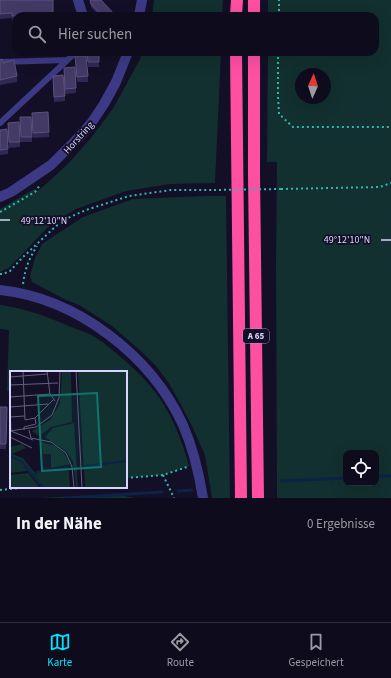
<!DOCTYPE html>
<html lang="de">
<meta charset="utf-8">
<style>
body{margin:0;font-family:"Source Sans 3",sans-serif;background:#171425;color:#f1f3f6}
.controls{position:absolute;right:12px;bottom:12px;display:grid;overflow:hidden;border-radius:8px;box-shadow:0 4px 16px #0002}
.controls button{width:36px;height:36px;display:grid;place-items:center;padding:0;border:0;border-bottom:1px solid #2e2b3b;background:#0e0b1c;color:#f1f3f6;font:20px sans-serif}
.compass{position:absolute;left:295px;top:68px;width:36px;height:36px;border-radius:50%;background:#0e0b1c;box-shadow:0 4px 16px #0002;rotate:3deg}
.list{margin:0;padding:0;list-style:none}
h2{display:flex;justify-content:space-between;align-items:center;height:52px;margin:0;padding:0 16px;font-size:17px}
h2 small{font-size:13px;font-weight:400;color:#9b9ba3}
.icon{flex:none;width:22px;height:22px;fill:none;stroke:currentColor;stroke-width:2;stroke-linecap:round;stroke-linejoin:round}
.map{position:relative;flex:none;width:391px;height:498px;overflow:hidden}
.search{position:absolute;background:#0e0b1c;box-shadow:0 4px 16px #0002;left:12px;right:12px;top:12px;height:44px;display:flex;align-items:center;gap:10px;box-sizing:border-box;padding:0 14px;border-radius:12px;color:#9b9ba3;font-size:15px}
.sheet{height:124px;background:#0e0b1c}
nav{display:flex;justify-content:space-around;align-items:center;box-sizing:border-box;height:56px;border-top:1px solid #2e2b3b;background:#0e0b1c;font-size:11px;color:#9b9ba3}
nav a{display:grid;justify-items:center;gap:2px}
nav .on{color:#00e5ff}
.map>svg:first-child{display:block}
.green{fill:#12302f;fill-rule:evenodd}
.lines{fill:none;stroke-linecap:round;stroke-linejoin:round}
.stream{stroke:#0c2248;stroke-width:3}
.path{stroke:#2fb8b0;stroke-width:2;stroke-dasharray:2 3;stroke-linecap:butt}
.service{stroke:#3d3a85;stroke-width:6}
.minor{stroke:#3d3a85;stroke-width:10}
.tertiary{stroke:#3d3a85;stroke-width:10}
.motorway{stroke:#ff4fa3;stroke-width:12}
.path-bridge{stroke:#2fb8b0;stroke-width:2;stroke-dasharray:2 3;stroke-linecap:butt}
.wall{fill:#312854}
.building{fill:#433a66;stroke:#5a527e}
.ticks{fill:none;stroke:#d9d4ff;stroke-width:1.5}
.labels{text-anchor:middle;stroke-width:3.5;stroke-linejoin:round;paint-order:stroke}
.shield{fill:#130f26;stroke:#9e99be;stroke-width:1}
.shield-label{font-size:9px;font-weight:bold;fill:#d9d4ff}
.street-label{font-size:10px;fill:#d9d4ff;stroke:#130f26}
.inset-river{fill:none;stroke:#0c2248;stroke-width:2}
.inset-road{fill:none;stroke:#625e7d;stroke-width:1}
.view{fill:#0f766e;fill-opacity:0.15;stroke:#0f766e;stroke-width:2}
.inset-edge{fill:none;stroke:#d9d4ff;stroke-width:2}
.ticks-label{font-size:10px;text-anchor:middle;fill:#d9d4ff;stroke:#130f26;stroke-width:3.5;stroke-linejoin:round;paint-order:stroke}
</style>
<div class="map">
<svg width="391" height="498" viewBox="0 0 391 498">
<rect width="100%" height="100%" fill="#130f26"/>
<!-- green -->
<path class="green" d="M154,0H223L222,16H152Z
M268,0H391V498H277L276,265L277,162H267L268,52H375V16H268ZM301,74H325V98H301ZM346,453H376V483H346Z
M142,52H221L215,183L170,184L126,191L76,209L52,223L9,268L0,272V209L34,189L38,191L66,166L91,138L114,107L140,59Z
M206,196H226L230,498H212L205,455L191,424L180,403L168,382L156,366L143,353L112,326L79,305L64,299L32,282L30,276L35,258L42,244L83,217L133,199Z
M0,305C23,308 43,315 64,324C75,329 85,331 95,337C105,343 113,351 122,358C132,367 143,377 152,388C170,410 182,439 189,466L163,475L126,478V372H11V391H7L9,330L0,329Z
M113,494L135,498H41Z"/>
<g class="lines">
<!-- stream -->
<path class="stream" d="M376,476H391
M281,481L346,478
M178,491L192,490
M66,498L162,492"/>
<!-- path -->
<path class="path" d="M279,16V0
M278,52V96L279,114L293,127H391
M281,189L380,187L391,183
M0,212L35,192L40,185
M0,274H3L10,271L22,258L56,226L70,217L86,210L129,196L171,190H214
M23,284C25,268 29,259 37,246
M163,475L174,498
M126,478L163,475L187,467
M0,490L28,487"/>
<!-- service -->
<path class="service" d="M0,62L67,60
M0,123L76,52"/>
<!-- minor -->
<path class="minor" d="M78,0L82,13L84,16
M139,16L142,0
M0,197L11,192L51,165L81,135L92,122L104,104L116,82L128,52"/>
<!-- tertiary -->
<path class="tertiary" d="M0,290C76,298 151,355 183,425C193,448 199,473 203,498"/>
<!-- motorway -->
<path class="motorway" d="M236,16L237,0
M254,16V0
M236,52L241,498
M254,52V174L258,498"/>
<!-- path-bridge -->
<path class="path-bridge" d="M214,190L281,189"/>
</g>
<!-- wall -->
<path class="wall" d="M0,0H53V16H16V21H12V18L0,19Z
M90,0L116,16H99L91,7Z
M87,52L99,62V67H88Z
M75,56L88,76V82H77Z
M0,60L17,76V82L0,85Z
M64,68L76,88V93L65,94Z
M53,76L65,96V101L54,102Z
M32,118L49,132V137L33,138Z
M8,123L20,142V147L9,148Z
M20,123L32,137V142H21Z
M0,130L8,149V154L0,155Z
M0,407H7L6,449H0Z"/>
<!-- building -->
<path class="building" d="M0,0H53V14L12,16V13L0,14Z
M90,0H101L116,16H102L91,4Z
M87,52H99V62H88Z
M75,56H86L88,76L77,77Z
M2,59L3,63L14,60L17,76L0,80V60Z
M75,67L76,88L65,89L64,68Z
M63,75L65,96L54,97L53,76Z
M48,112L49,132L33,133L32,113Z
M20,117H31L32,137H21Z
M19,122L20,142H9L8,123Z
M7,129L8,149L0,150V130Z
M0,407H7L6,444H0Z"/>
<!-- ticks -->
<path class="ticks" d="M0,220H10M381,240H391"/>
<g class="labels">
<!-- shield labels -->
<rect class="shield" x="243" y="329" width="26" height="14" rx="3"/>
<g class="shield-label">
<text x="256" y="339">A 65</text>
</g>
<!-- street labels -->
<g class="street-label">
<text transform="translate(78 137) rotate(-48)" y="4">Horstring</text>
</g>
</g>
<!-- overview -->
<g transform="translate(10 371)">
<rect width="117" height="117" fill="#130f26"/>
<path d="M52,0H61L62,51L41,56L29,65L22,60L40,49L50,33ZM68,0H117V117H75ZM64,52L68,117H66L63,91L57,81L35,66L43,57ZM31,71L45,75L54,82L60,93L41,97V83H33L32,74H29ZM12,73L16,77L2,83L13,87L28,106L25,101L49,98L59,100L60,117H32L13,95L17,100L0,102V76ZM18,102L30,117H0V104Z" fill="#12302f"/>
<path class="inset-river" d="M0,85L11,90L34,117M74,95L117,90M26,101L57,97"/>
<path class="inset-road" d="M13,0L15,49L25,47M37,0L40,23L45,30M66,0L72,117M0,6L37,3M0,14L48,12M0,26L40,23M0,35L1,60M0,36L38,33M0,46L15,45M14,59V56L26,53L25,47L43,29M19,59L21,67L41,71L56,82L62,96L64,117M0,60L26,56L42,44L49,27L50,0M1,60L23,69M0,66L22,77"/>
<path class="view" d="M87,22L91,96L32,100L28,25Z"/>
<rect width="117" height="117" class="inset-edge"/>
</g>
<g class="ticks-label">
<text x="44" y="224">49°12'10"N</text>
<text x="347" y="243">49°12'10"N</text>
</g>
</svg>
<div class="controls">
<button><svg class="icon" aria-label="locate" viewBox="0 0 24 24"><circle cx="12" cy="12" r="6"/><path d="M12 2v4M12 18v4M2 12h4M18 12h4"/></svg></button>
</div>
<svg class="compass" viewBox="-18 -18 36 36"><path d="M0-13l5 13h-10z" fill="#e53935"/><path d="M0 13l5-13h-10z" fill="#9b9ba3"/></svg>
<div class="search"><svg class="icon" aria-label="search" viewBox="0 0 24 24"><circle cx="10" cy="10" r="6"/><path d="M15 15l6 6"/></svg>Hier suchen</div>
</div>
<section class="sheet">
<h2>In der Nähe<small>0 Ergebnisse</small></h2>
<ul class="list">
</ul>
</section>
<nav>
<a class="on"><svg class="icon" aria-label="map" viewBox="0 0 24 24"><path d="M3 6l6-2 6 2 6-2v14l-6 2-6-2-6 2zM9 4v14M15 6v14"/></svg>Karte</a>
<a><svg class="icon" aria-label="directions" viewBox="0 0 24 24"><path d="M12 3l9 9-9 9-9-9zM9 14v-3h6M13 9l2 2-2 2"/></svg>Route</a>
<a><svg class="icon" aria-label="saved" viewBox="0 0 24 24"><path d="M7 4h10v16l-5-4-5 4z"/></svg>Gespeichert</a>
</nav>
